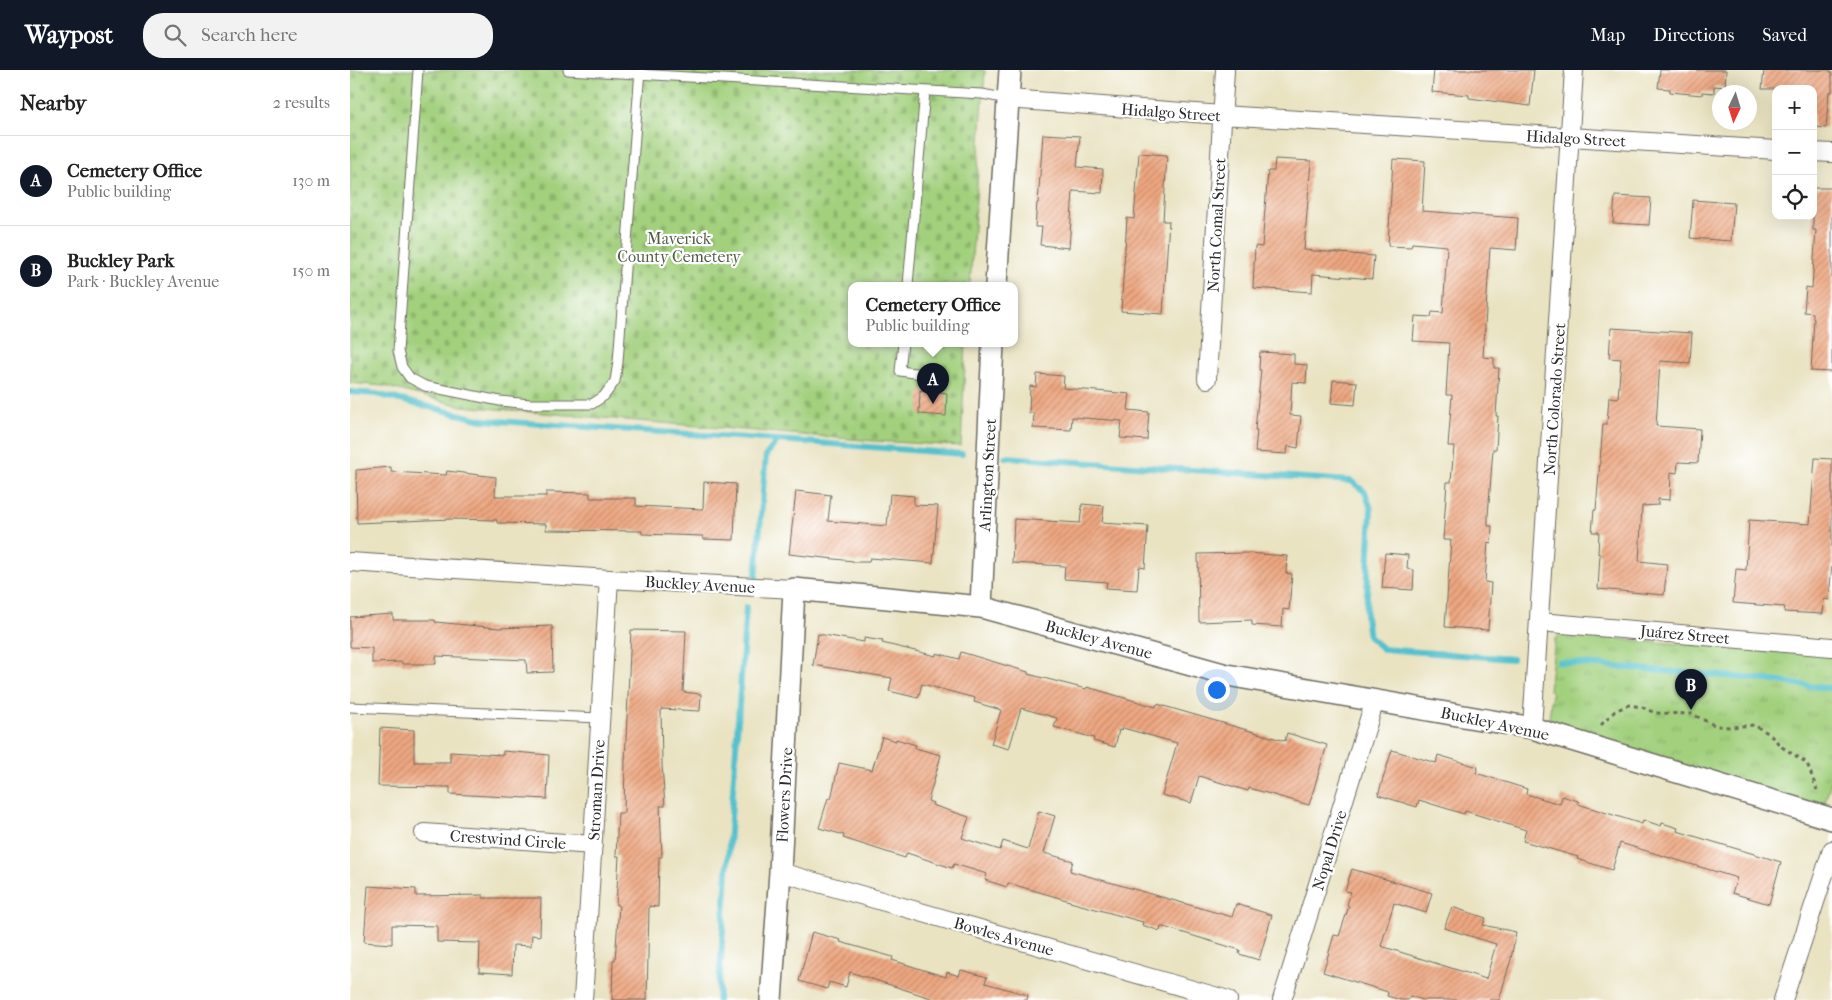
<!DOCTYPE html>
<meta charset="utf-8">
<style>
body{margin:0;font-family:"IM FELL French Canon",serif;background:#f2f2f2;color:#222}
.controls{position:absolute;right:15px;top:15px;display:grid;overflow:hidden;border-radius:10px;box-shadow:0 5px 20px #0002}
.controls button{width:45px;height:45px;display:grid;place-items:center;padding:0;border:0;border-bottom:1px solid #e0e0e0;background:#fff;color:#222;font:25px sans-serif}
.compass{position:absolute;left:1362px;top:15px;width:45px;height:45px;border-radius:50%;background:#fff;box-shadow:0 5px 20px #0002;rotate:184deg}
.you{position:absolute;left:866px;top:619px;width:18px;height:18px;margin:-12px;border:4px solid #fff;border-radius:50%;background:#1a73e8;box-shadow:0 0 0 8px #1a73e833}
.badge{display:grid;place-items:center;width:32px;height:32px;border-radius:50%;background:#111827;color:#fff;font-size:16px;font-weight:700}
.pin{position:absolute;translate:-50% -41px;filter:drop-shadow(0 1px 2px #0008)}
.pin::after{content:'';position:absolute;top:26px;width:18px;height:15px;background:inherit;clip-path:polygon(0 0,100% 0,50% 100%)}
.popup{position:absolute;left:498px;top:212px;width:170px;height:65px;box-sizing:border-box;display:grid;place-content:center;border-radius:10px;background:#fff;filter:drop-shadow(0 1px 4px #0005);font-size:16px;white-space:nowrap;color:#767676}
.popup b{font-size:19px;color:#222}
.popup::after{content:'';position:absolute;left:50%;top:100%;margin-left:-10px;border:10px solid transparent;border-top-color:#fff}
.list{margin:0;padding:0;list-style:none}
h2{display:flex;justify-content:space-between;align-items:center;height:65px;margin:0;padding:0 20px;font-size:21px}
h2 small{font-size:16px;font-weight:400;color:#767676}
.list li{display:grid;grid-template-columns:32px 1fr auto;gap:15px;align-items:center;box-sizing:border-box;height:90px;padding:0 20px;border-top:1px solid #e0e0e0}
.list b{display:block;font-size:19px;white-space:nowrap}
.list p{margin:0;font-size:16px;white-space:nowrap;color:#767676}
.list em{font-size:16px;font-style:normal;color:#767676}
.icon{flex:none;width:28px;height:28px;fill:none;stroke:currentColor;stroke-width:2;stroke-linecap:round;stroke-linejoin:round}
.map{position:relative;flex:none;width:1482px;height:930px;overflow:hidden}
header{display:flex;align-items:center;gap:30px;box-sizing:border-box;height:70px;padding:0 25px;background:#111827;color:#fff}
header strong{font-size:24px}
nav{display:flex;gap:28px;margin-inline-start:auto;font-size:18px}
.search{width:350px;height:45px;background:#f2f2f2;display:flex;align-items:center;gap:12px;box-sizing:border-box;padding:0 18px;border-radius:20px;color:#767676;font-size:19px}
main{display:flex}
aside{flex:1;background:#fff}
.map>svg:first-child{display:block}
.cemetery{fill:url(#cemetery-stones);stroke:#667e54}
.park{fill:url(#park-tufts);stroke:#667e54}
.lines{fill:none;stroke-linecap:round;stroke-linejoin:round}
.stream{stroke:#54c1cd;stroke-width:6}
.building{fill:url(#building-hatch)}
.service-casing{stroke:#6e6b60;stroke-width:11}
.minor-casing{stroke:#6e6b60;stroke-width:20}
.tertiary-casing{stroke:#6e6b60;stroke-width:24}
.path{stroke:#6e6b60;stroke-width:3;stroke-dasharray:4 4;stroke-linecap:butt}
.service{stroke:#fff;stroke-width:9}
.minor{stroke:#fff;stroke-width:18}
.tertiary{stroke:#fff;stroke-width:21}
.labels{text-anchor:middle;stroke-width:4.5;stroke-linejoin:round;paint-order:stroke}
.street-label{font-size:16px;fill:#2b2b2b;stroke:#fff}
.park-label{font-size:16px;fill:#4f5d44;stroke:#fff}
</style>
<header>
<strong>Waypost</strong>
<div class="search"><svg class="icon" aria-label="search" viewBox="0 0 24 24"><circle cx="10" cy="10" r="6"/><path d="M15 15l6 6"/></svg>Search here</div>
<nav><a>Map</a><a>Directions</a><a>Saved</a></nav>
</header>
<main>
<aside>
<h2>Nearby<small>2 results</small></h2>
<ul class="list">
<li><span class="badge">A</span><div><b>Cemetery Office</b><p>Public building</p></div><em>130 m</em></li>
<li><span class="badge">B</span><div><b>Buckley Park</b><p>Park · Buckley Avenue</p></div><em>150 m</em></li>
</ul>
</aside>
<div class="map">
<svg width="1482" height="930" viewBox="0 0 1482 930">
<defs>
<pattern id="cemetery-stones" width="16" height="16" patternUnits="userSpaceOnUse" patternTransform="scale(1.25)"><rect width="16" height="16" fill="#a2d07d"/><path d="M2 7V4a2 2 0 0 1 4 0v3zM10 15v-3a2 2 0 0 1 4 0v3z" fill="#8cb36c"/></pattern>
<pattern id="park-tufts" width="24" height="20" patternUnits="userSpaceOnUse" patternTransform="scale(1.25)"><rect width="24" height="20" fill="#a2d07d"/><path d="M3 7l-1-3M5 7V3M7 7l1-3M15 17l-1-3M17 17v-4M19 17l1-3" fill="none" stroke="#8cb36c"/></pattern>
<pattern id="building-hatch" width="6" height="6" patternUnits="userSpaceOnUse" patternTransform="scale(1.25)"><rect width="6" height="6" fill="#eea781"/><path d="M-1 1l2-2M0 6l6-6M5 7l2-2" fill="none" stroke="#c1886a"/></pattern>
</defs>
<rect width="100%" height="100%" fill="#fff"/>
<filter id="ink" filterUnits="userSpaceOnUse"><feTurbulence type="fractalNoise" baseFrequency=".02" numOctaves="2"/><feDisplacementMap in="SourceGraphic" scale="10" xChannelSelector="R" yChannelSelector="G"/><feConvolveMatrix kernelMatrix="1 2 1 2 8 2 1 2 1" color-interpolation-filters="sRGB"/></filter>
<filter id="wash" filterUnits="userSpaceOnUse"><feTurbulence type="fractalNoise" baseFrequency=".0096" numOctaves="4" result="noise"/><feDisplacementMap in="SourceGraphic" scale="20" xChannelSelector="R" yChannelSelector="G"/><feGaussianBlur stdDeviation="1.12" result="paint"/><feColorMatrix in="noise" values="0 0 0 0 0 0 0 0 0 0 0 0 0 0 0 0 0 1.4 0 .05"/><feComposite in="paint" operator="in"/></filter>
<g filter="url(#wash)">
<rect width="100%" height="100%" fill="#e9e3c2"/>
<!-- cemetery -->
<path class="cemetery" d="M0,0H635L620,215H502V273H616L611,376L524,371L111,336L34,316L0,313Z"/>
<!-- park -->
<path class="park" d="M1213,563L1288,571L1482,584V707L1474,737L1198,657L1202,623L1199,620L1205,569Z"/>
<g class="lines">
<!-- stream -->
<path class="stream" d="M0,322L26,324L132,350L428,370L612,384
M655,387L1001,411L1015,422L1021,439L1016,547L1019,567L1033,579L1162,589
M406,507L416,385L428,370
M1209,592L1409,609L1476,618H1482
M368,930L396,537"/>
</g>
<g id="blocks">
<!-- building -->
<path class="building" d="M1084,0H1184L1180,36L1119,28V25L1082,22Z
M1310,0H1376L1375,17L1364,16V23L1352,22V25L1320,22V19L1308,18Z
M1414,0H1480V2H1482V22H1479L1476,58L1463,57V19H1412Z
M693,64L730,66L727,97L753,99L752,123L723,121L719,178L690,175L692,157H685L687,133H688Z
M789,83L817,85L813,151H819L813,244L771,241L777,148L784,149Z
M925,89L961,91L954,180L1024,186L1022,209L963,204L962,222L903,218L905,176L912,177L918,101H924Z
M1043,89L1075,91L1072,141L1168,148L1166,180L1140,178L1133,287L1144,288V298H1149L1146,346H1148L1146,379H1143L1138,446V456H1142L1141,473L1138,472L1135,512L1141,513L1138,560L1095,557L1101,470H1093L1097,412H1101L1104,376H1098L1102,325H1096L1099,273L1063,271L1065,246L1081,247L1082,242L1093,243L1097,176L1062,173L1061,177L1038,176Z
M1463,118H1482V302L1461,301L1464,249H1463V243L1454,242L1456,217L1462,218L1466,160H1463Z
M1265,126L1301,128L1299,155L1263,153Z
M1343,130L1384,133L1381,171L1340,168Z
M1261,258L1342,263L1340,293L1310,291L1306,356L1350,359L1348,393L1328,392L1327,403L1321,402L1320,430L1308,429V435L1292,436L1289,491L1317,494L1314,525L1248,519L1250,484H1248L1249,462H1242L1244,440H1246L1253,354H1257L1259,327L1268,328L1271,289L1259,288Z
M910,282L944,284V294L957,295L956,313L942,312L940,345L951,346L948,378L938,376L937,384L905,382L907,360H905L911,300H909Z
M687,304L714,306L713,318L780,324L778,340L799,342L797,370L770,368L772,351L722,347L721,360L683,358L684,343H679L680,316L686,317Z
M983,310L1007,312L1005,335L981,333Z
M570,320L597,323L596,346L569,344Z
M1465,388L1482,389V493L1479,530L1474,529L1473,544L1434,542L1435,537L1383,533L1386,499L1396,500L1399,450L1460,454Z
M41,397V402L96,405L97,401L146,407L145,426H196V422L240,423V428H286V436L353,439L354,412L386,414L384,470L353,469V466L292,464V461L196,460V454L147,453V450L101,449L7,453L6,400Z
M446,421L481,425L478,451L537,456L540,424L564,426V435L588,436L583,493L520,488L519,492H503V491L439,484Z
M732,434L754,436L752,453L798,456L795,498L789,497L787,520L756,518L757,512L714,509L715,496L662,493L664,449L730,453Z
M898,483L937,486L936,503L942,504L939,540L933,539L932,557L902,555V550L849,552L848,484Z
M1035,483L1058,485L1057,499L1064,500L1063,520L1032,518Z
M43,544V550H85V552L149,558L202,556L203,602L177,603L176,590L86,586V594H52V592L22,593V578L0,577V547Z
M281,560L336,561L333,622L351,624L350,641L311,639L312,695L315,736H310L312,787H309L308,837L299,836L297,930H262L263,890H265L269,835H266L269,786H266L268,743H274L275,691Z
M468,564L514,572V568L533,571L532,573L586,586V583L609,589L611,582L678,602V604L736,619L737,617L806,637L807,634L935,671L937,663L977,675L959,735L899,718L898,721L849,706L841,733L812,725L827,673L773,658L772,661L769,660L765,677L743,671L744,668L704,657L707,648L671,638L659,679L641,674L651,640L624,632L625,628L572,614L568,628L539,621L542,608L463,595Z
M30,658L64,660V692H100V682L153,685V681L199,685L197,729L100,724V717L28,716Z
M532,667L546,671V669L566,675L565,678L591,685L578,731L583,733L582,735L619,747L612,768L650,780L653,771L678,779L689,741L705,746L694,783L723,791L720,801L882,847L886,834L922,845L909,890L889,884L890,880L814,857H811L810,861L792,855L793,852L720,832V831L658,813L657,817L635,810L637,804L604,794L602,798L557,783L555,788L493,768L494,765L469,758L478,728L481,729L489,693L522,700Z
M1042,680L1086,693L1088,685L1128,697L1126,703L1177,719L1176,724L1210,734L1212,726L1228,731V734L1292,754L1293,750L1311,756L1312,753L1328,758L1327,761L1431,792L1419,834L1382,823L1387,808L1270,773L1262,800L1227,789L1228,787L1173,771L1176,760L1115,741L1114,744L1069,730L1067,737L1028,725Z
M1002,799L1082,823L1076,843L1044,833L1031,876L1136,909L1146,874L1094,858L1102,837L1136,848L1133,855L1166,862L1161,889L1149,930H1073L1060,926L1058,930H1051L1037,926L1038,922L973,902L984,865L989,866L999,836L997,835L1001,822L995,821Z
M18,816L66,819V826L133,825V828H191L190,866L182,865L181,876L163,875L162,904L129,902L130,873L87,872V856L42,855V874L14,872Z
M462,862L491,870L490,872L543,887L542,890L596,907L597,902L609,906L611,900L637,907L635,913L678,925L677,930H587L500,902L496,917L479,912L477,919L449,911Z"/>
</g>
</g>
<g filter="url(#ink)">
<use href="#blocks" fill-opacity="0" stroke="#6e6b60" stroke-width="1"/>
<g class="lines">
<defs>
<path id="service" d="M68,0L48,281L52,297L60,308L75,316L150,331L180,334H242L254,326L265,311L268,292L290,0
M218,0L632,24L658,29
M558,215L575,21
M553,273L550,301L587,306
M0,637L250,648"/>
<path id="minor" d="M658,29L872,45L1426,80
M1463,82L1482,83
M857,309L875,0
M0,492L259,509L444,519
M1189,552L1482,577
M1182,658L1224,0
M74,763L243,775
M430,802L878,930
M233,930L259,509
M932,930L1025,630
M1433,930L1482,780"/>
<path id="tertiary" d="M646,215L660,0
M631,537L643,273
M421,930L430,802L444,519L631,537L877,605L1182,658L1482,749"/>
</defs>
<!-- service casing -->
<use href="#service" class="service-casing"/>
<!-- minor casing -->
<use href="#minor" class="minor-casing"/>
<!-- tertiary casing -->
<use href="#tertiary" class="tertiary-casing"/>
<!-- path -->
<path class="path" d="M1251,655L1265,641L1278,635L1292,637L1305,643L1342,644L1366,656L1381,657L1404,655L1418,663L1432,677L1457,693L1467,720"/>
<!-- service -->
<use href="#service" class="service"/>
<!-- minor -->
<use href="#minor" class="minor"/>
<!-- tertiary -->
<use href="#tertiary" class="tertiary"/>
</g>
</g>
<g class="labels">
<!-- street labels -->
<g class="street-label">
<text transform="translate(821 42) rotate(4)" y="6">Hidalgo Street</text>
<text transform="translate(1226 68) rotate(3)" y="6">Hidalgo Street</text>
<text transform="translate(866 155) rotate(-87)" y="6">North Comal Street</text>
<text transform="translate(1204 329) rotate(-86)" y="6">North Colorado Street</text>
<text transform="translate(637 405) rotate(-87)" y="6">Arlington Street</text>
<text transform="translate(350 514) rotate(3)" y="6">Buckley Avenue</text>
<text transform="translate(1335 564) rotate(5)" y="6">Juárez Street</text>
<text transform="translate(749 569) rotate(15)" y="6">Buckley Avenue</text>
<text transform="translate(1145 653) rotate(12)" y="6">Buckley Avenue</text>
<text transform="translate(246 720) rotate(-87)" y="6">Stroman Drive</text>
<text transform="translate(434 725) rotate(-87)" y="6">Flowers Drive</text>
<text transform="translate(158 769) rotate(4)" y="6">Crestwind Circle</text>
<text transform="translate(979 780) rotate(-73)" y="6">Nopal Drive</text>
<text transform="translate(654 866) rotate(16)" y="6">Bowles Avenue</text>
</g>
<!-- park labels -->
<g class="park-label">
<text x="329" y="174">Maverick<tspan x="329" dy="18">County Cemetery</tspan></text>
</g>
</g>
</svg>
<div class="controls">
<button>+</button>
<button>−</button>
<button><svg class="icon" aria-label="locate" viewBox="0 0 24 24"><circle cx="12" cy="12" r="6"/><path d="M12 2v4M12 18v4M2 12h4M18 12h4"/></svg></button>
</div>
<svg class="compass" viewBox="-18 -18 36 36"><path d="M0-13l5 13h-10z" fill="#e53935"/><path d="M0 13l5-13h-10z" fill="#767676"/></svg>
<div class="you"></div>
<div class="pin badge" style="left:583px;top:334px">A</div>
<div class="popup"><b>Cemetery Office</b>Public building</div>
<div class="pin badge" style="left:1341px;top:640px">B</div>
</div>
</main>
